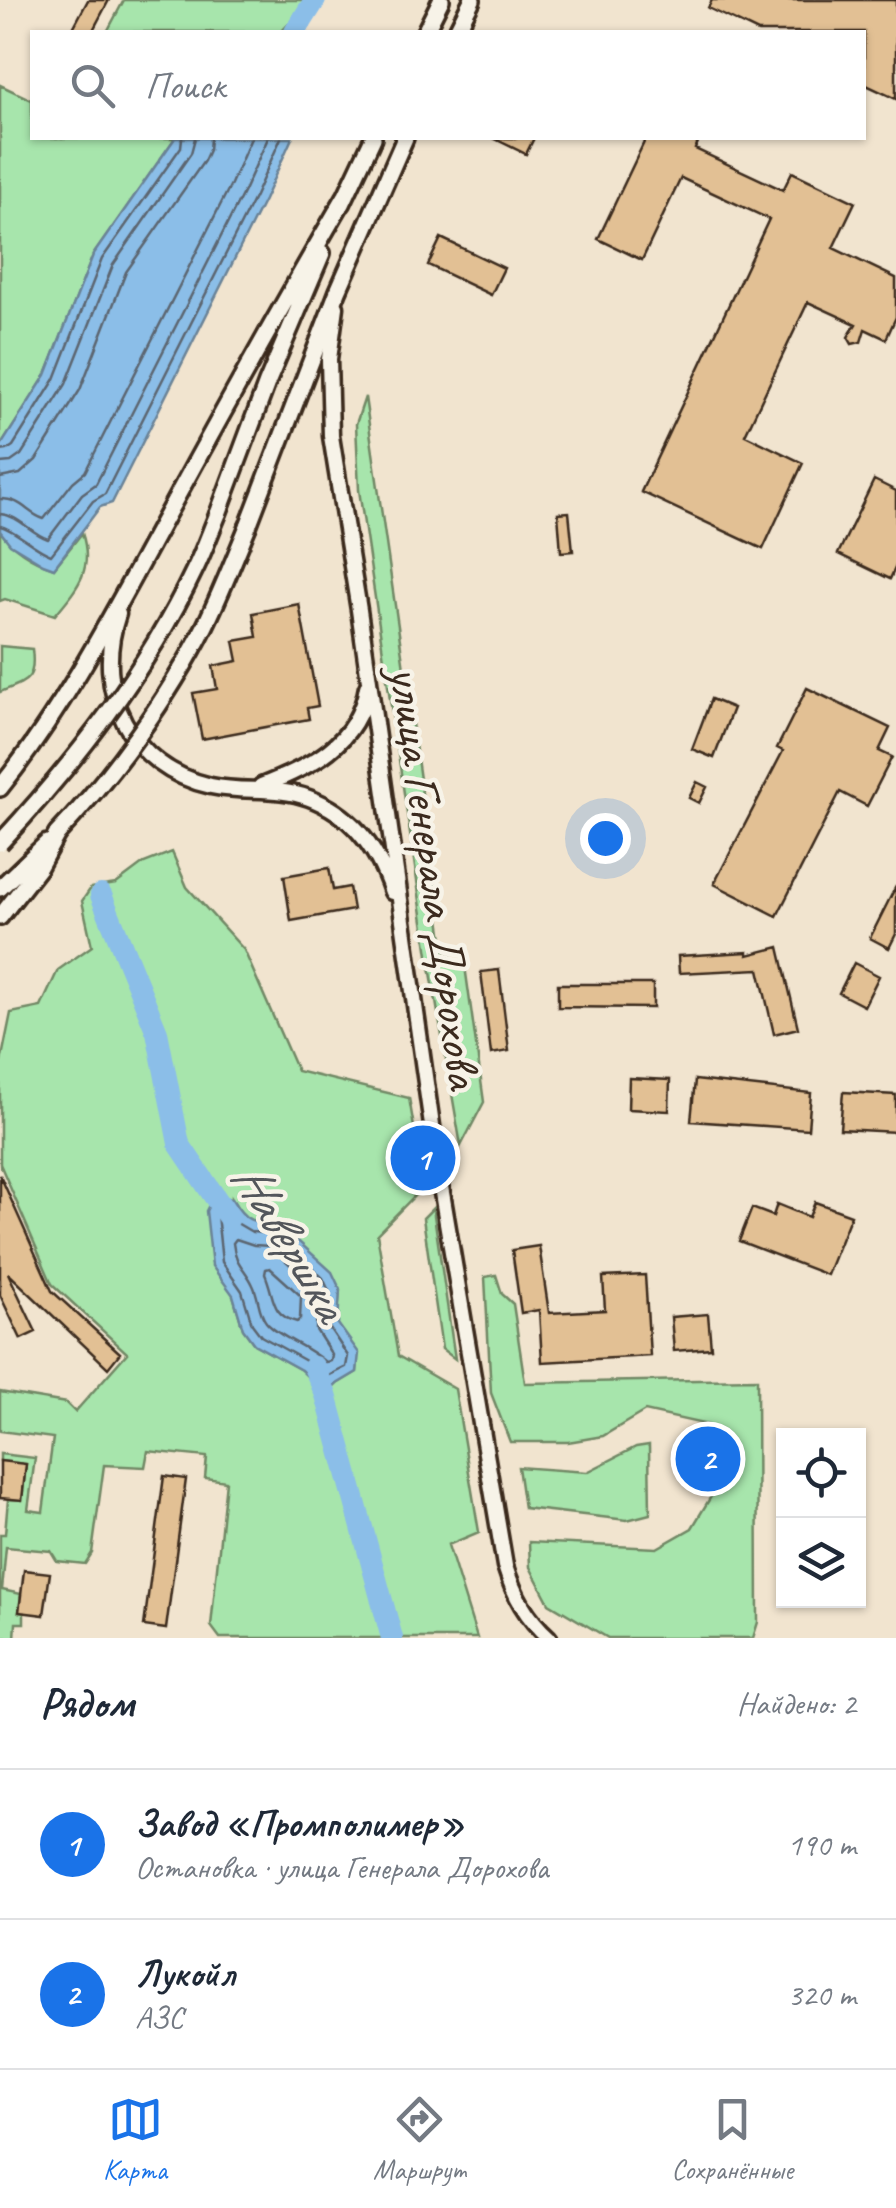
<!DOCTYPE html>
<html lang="ru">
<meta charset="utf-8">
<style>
body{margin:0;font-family:Caveat,sans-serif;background:#f2f2f3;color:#1f2937}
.controls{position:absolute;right:30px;bottom:30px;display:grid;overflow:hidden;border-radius:0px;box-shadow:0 2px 8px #0004}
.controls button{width:90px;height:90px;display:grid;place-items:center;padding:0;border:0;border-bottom:2px solid #e0e1e3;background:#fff;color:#1f2937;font:50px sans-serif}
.you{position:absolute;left:605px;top:838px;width:35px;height:35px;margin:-25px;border:8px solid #fff;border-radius:50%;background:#1a73e8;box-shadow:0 0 0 15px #1a73e833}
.badge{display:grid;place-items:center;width:65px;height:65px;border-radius:50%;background:#1a73e8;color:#fff;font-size:32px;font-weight:700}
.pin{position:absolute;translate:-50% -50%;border:5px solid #fff;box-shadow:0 2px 10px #0006}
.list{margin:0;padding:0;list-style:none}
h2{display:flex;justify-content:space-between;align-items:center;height:130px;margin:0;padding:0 40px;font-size:42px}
h2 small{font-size:32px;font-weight:400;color:#747a83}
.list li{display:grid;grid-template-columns:65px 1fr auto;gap:30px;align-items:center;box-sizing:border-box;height:150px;padding:0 40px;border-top:2px solid #e0e1e3}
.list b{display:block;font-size:38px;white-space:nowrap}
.list p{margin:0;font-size:32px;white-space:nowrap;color:#747a83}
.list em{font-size:32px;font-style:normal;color:#747a83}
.icon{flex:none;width:55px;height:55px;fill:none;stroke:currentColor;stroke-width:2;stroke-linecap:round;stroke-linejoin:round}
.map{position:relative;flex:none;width:896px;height:1638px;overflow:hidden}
.search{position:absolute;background:#fff;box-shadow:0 2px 8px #0004;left:30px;right:30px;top:30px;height:110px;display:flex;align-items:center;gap:25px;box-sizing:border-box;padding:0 35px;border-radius:0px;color:#747a83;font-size:38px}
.sheet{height:430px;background:#fff}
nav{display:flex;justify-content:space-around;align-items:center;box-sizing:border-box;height:140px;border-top:2px solid #e0e1e3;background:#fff;font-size:28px;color:#747a83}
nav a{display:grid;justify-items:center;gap:5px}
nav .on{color:#1a73e8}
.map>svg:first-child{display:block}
.green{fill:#a7e5ac;stroke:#718865;stroke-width:2.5;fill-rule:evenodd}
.water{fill:#8bbee8;stroke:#6b8397;stroke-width:2.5}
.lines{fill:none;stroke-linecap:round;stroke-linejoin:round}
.shore{stroke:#5b656f;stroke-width:2.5}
.river{stroke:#8bbee8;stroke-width:22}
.building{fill:#e2c094;stroke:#3b2a1e;stroke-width:2.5}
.tertiary-casing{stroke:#3b2a1e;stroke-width:21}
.secondary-casing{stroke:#3b2a1e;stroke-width:22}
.tertiary{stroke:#f7f3e8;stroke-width:14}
.secondary{stroke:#f7f3e8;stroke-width:15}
.secondary-bridge-casing{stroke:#3b2a1e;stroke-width:22;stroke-linecap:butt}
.secondary-bridge{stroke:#f7f3e8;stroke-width:15}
.labels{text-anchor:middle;stroke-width:9;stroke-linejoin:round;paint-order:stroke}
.street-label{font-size:50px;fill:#3b2a1e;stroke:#f7f3e8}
.water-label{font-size:52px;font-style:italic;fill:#53565b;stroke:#f7f3e8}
</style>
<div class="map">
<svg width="896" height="1638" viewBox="0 0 896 1638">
<rect width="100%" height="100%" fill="#f1e4cf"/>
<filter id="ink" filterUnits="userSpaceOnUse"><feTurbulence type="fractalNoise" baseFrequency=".01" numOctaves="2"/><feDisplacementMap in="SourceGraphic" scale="20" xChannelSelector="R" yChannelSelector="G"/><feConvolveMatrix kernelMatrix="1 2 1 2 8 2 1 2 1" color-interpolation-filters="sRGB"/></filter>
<g filter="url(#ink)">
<!-- green -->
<path class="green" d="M124,0H305L303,8L281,32H107Z
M0,85L32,100V138H175L93,255L46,375L0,447Z
M365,397L445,953L465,966L484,1102L461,1146L428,955L359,490L356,424Z
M0,531C13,549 33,561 54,568L82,533C94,570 78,587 55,615L5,599L0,601Z
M0,646L32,649C36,681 27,681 0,692Z
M172,852L187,887L244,950L297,1071L409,1098L424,1186L377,1234L398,1356L455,1389L479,1532L448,1545L477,1638H220L211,1626L226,1481L205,1478L207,1457L148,1451L145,1467L104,1465L92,1553L85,1564L57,1561L51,1551L6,1547L2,1590L21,1594L19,1612L24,1613V1623H16L15,1638H0V1534H5L8,1499L22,1500L26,1464L0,1461V1454L35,1458L28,1510L43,1512L53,1438L0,1431V1392L66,1403L75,1412L127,1353L52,1284L0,1164V1067L11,1013L41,1007L58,970L92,946L82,901L91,888L116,884L144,863ZM232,1199L242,1215L257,1223L340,1289L337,1324L358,1353L357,1372L337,1384L327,1394L301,1370L254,1344L243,1329L233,1295Z
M433,1208L455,1359L442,1349L423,1218Z
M496,1275L502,1294L513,1304L525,1383L757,1379L758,1622L753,1638H608L549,1603L530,1567L529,1542L657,1548L692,1528L724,1475L727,1457L708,1425L645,1411L603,1436L568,1442H510L491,1393L485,1277Z
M649,1445L650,1514L627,1520L524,1508L518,1467L587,1472L636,1447Z"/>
<!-- water -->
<path class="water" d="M175,138H292L264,200L112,503L100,507L54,568L43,564L10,544L0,531V447L46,375L93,255Z
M214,1195L232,1199C245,1221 252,1224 277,1222L332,1272L340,1289L338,1324L359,1353L357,1372L337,1384L326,1395L301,1370L254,1344L243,1329L233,1295L212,1266L206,1211Z"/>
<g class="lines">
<!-- shore -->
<path class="shore" d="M0,451L7,450L13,446L55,379L102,259L181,147L182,138
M0,463L11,462L21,455L66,384L113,265L191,153L195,138
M0,478L20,474L36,460L80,390L126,272L204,161L209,150L210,138
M0,499C23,499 26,513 44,519L73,482L85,472L231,184L251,138
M0,514C19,515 30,533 48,539L82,494L96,484L244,191L268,138
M0,526C13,528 34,549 51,555L93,501L105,494L255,196L281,138
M220,1208L226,1209L235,1222L252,1232L275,1234L323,1278L329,1291L328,1326L348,1356L346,1367L324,1378L306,1361L261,1336L252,1324L242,1291L222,1262L217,1214Z
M236,1239L254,1245L270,1246L313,1286L317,1294L316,1330L332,1355L331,1361L325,1362C309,1347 277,1336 266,1322C258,1312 259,1297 253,1285C245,1268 235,1264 233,1243Z
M270,1268L301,1296L300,1319L297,1322C270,1315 275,1297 265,1274L266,1269Z"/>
<!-- river -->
<path class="river" d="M295,32L315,0
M101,895L157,1032L179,1144L229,1218
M314,1367L326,1395L392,1638"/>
</g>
<!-- building -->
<path class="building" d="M88,0H109L92,32H71Z
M712,0H896V99L864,84V32H758L708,8Z
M493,138H534L526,154Z
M646,138H700L695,149L783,190L792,172L855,202L833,248L896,278V317L886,339L865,329L861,342L852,344L848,337L856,324L808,302L745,435L803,463L763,549L641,492L769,219L681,178L642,260L598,239Z
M441,238L504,268L491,295L428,265Z
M874,480L896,491V566L890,579L838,554Z
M569,512L573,551L561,552L558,513Z
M299,604L318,706L307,708L309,719L202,739L193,693L217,689L213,666L238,661L234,641L257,637L253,613Z
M807,688L890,728L879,751L892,757L867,806L840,792L777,916L714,884L783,751L777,748Z
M711,699L733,708L714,758L692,749Z
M697,782L707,787L699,803L689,798Z
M329,868L333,890L349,887L353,910L291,921L284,876Z
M896,886V934L889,948L870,938Z
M779,947L798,1028L774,1034L759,969L679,973L678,956L748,952V955Z
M854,963L879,976L864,1006L839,993Z
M499,970L509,1051L491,1054L481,972Z
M558,984H653V1008L558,1007Z
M629,1078L670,1080L669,1111L628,1109Z
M695,1080L811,1093L808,1129L691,1121Z
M843,1092L896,1095V1132L840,1129Z
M0,1175L52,1291L120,1353L108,1368L8,1273L36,1332L21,1339L0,1295Z
M815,1202L851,1215L827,1275L739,1241L752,1208L773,1216L777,1204L809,1217Z
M539,1246L549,1313L605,1310L603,1277L645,1275L650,1356L542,1362L539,1310L521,1313L512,1250Z
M708,1314L711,1348L674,1351L671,1317Z
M705,1453L727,1457L724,1475L702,1471Z
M0,1461L26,1464L22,1500L0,1498Z
M164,1476L186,1479L166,1629L144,1626Z
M24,1570L50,1573L44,1615L19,1612Z"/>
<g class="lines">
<defs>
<path id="tertiary" d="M336,307L329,359L331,436L359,610L439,1175L505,1566C514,1595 526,1617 549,1638
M118,614C92,691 130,768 211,786C244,793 277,786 309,798C353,814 378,850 392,892
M261,786C310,767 358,744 367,687"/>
<path id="secondary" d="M425,32L441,0
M456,32L472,0
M342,204L373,138
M218,514L267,383L322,253
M248,526L338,291L405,138
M0,788C68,703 118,604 170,509C227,404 285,300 345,197
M0,888L47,843
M0,917L39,867L57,834"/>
</defs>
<!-- tertiary casing -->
<use href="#tertiary" class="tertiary-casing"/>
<!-- secondary casing -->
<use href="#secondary" class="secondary-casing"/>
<!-- tertiary -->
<use href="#tertiary" class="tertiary"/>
<!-- secondary -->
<use href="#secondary" class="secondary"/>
<defs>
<path id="secondary-bridge" d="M57,834C111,777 170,696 205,626C221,593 234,560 248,526
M0,843C75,762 146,672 194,571C203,553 210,533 218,514"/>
</defs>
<!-- secondary-bridge casing -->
<use href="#secondary-bridge" class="secondary-bridge-casing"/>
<!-- secondary-bridge -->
<use href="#secondary-bridge" class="secondary-bridge"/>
</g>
</g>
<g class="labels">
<!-- street labels -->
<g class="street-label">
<text transform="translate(437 877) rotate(82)" y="18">улица Генерала Дорохова</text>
</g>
<!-- water labels -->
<g class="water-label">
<text transform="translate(291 1240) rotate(59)" y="18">Навершка</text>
</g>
</g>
</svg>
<div class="controls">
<button><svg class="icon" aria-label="locate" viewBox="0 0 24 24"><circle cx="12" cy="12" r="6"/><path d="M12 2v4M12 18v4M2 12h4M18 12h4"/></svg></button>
<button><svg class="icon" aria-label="layers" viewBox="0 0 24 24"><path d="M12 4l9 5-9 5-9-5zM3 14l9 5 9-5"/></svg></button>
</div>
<div class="you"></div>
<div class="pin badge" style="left:423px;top:1158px">1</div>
<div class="pin badge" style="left:708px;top:1459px">2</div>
<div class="search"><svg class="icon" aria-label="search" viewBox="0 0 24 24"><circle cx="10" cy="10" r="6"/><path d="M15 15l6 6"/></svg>Поиск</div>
</div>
<section class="sheet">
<h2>Рядом<small>Найдено: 2</small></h2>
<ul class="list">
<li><span class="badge">1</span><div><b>Завод «Промполимер»</b><p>Остановка · улица Генерала Дорохова</p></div><em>190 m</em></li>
<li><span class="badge">2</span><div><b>Лукойл</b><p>АЗС</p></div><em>320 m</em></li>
</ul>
</section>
<nav>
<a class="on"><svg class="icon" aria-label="map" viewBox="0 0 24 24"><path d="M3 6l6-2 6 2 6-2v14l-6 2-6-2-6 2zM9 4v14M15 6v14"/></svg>Карта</a>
<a><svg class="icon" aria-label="directions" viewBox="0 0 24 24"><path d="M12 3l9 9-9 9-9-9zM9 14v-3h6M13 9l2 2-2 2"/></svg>Маршрут</a>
<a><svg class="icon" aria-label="saved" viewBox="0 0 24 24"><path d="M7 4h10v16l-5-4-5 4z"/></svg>Сохранённые</a>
</nav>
